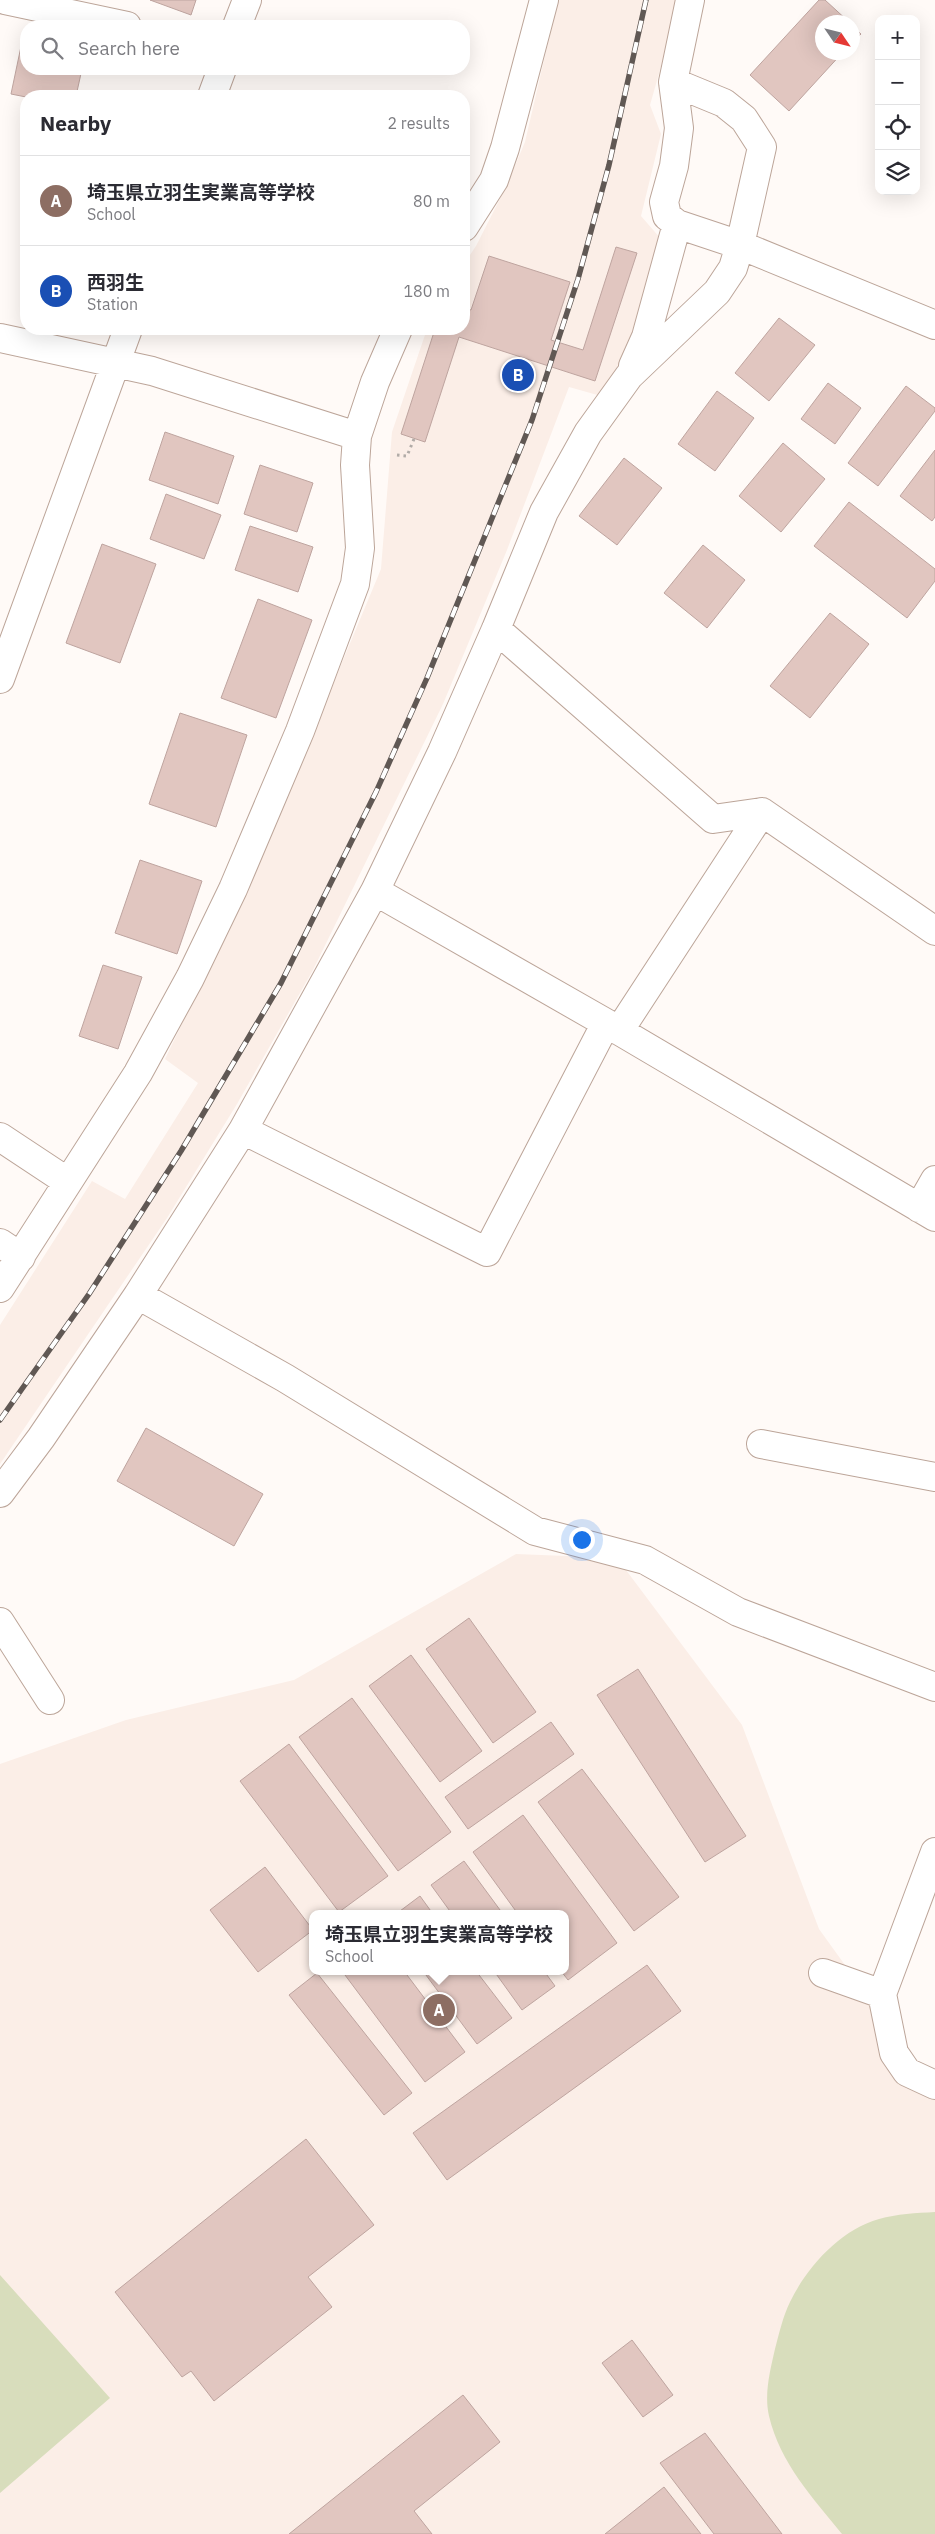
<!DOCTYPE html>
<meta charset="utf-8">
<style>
body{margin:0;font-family:"IBM Plex Sans","Noto Sans JP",sans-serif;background:#f7f7f7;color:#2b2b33}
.controls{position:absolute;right:15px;top:15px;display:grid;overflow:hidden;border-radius:10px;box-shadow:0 5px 20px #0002}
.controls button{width:45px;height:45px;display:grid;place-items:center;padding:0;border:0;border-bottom:1px solid #e1e1e2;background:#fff;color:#2b2b33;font:25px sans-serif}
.compass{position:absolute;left:815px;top:15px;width:45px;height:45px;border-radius:50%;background:#fff;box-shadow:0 5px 20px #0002;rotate:125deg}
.you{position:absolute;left:581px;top:1539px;width:18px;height:18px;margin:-12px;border:4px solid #fff;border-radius:50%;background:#1a73e8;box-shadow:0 0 0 8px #1a73e833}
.badge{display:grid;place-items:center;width:32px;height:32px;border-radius:50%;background:#ea580c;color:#fff;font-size:16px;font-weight:700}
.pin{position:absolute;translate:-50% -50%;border:2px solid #fff;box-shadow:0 1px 5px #0006}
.popup{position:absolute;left:309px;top:1910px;width:260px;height:65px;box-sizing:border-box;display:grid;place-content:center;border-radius:10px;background:#fff;filter:drop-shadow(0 1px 4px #0005);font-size:16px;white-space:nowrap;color:#7c7c81}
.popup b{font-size:19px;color:#2b2b33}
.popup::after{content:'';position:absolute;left:50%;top:100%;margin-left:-10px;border:10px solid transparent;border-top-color:#fff}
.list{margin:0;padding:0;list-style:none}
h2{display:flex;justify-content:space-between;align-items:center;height:65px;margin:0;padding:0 20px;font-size:21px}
h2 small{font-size:16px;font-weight:400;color:#7c7c81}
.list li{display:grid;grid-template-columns:32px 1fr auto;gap:15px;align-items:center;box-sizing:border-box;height:90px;padding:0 20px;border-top:1px solid #e1e1e2}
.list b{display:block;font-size:19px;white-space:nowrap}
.list p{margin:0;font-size:16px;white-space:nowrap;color:#7c7c81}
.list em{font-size:16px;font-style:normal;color:#7c7c81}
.icon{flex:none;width:28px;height:28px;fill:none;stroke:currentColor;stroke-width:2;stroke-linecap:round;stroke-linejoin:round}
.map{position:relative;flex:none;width:935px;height:2534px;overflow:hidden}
.search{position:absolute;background:#fff;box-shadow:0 5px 20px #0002;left:20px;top:20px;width:450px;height:55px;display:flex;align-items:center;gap:12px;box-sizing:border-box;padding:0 18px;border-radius:20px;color:#7c7c81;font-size:19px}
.panel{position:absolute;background:#fff;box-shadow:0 5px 20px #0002;left:20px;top:90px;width:450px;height:245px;border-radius:20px}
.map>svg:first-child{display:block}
.built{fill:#fbeee7;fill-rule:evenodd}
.green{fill:#d8ddbc}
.building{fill:#e1c6c0;stroke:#bea49f}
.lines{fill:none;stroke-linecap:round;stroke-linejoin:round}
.minor-casing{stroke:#bca599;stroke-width:30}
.path{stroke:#b1aba7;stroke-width:3;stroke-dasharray:2.5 4;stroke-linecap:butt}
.minor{stroke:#fff;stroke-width:28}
.rail-casing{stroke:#605854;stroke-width:5.5}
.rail{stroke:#fff;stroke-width:4;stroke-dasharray:11;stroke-linecap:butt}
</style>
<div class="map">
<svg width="935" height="2534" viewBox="0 0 935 2534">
<rect width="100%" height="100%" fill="#fffaf7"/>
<!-- built -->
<path class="built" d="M558,0H676L666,49L650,105L661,134L641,216L661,239L626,352L601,396L569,387L507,550L443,704L313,970L237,1104L167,1218L0,1464V1325L92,1181L125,1199L198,1083L165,1059L251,881L381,569L392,432L427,329H464V264L476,246L507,185L525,142Z
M516,1554L617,1558L742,1725L819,1929L935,2090V2534H0V1764L126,1720L294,1680ZM313,1914H565V1971H313Z"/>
<!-- green -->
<path class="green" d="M935,2212V2534H842C813,2498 780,2463 769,2416C764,2394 770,2371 775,2349C779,2334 783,2316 790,2302C807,2267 840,2230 879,2219C897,2214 916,2213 935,2212Z
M0,2275L110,2398L0,2493Z"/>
<!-- building -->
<path class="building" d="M150,0H196L191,15Z
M819,0H825L849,22H822V52H843L789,111L750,75Z
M852,26L861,34L852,43Z
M23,37L26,38V69H82L76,96L26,97L11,94Z
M616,247L637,253L595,381L459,337L425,442L401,434L435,329H464V308L471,310L489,256L570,282L551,340L583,350Z
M779,318L815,345L769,401L735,373Z
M828,383L861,408L835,444L801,419Z
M906,386L935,408V411L878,486L848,463Z
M717,391L754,418L715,471L678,444Z
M165,432L234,456L218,504L149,480Z
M783,443L825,479L781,532L739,496Z
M935,450V517L932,521L900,496Z
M624,458L662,488L617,545L579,516Z
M260,465L313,483L297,532L244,514Z
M166,494L221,515L204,559L150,539Z
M849,502L935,569V581L907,618L814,546Z
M250,526L313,547L298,592L235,570Z
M102,544L156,564L120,663L66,643Z
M703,545L745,580L707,628L664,593Z
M258,599L312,620L276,718L221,698Z
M830,613L869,644L810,718L770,686Z
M180,713L247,735L216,827L149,804Z
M140,860L202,881L177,954L115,933Z
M103,965L142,977L118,1049L79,1036Z
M146,1428L263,1494L234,1546L117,1481Z
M469,1618L536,1712L493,1743L426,1649Z
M411,1655L482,1751L440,1782L369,1686Z
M638,1669L746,1836L705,1862L597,1695Z
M352,1698L451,1832L398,1871L299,1737Z
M551,1722L574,1754L468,1829L445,1797Z
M289,1744L388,1876L339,1912L240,1781Z
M582,1769L679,1897L634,1931L538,1802Z
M523,1815L617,1943L568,1980L561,1971H565V1914H518L473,1852Z
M464,1861L503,1914H452L431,1885Z
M265,1867L313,1930L258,1972L210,1910Z
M420,1896L433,1914H396Z
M647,1965L681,2011L447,2180L413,2133Z
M342,1971H404L465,2052L425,2082Z
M423,1971H476L512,2018L477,2044Z
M494,1971H544L555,1986L522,2010Z
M317,1973L412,2093L384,2115L289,1995Z
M306,2139L374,2225L308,2277L332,2307L214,2401L191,2371L182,2377L115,2292Z
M632,2340L673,2395L643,2417L602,2363Z
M463,2395L500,2442L414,2511L432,2534H289Z
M705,2433L782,2534H714L660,2463Z
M664,2487L701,2534H605Z"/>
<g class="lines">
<defs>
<path id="minor" d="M5,0L127,26
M690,0L673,82L679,128L674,166L664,202L667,216L677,224L740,245L935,325
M237,26L247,0
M212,96L222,69
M464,227L494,180L505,148L544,0
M0,338L152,371L357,436
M633,366L646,337L677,224
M496,629L713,819L762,812
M0,679L128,329
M375,891L606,1023L935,1217
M619,1031L762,812L935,931
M243,1130L487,1252L606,1023
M0,1137L68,1182
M919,1208L935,1180
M0,1243L21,1257
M0,1288L138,1073L190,978L233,889L300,731L355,584L360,548L355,465L357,436L375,382L398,329
M138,1295L285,1378L535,1531L645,1560L738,1612L935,1687
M761,1444L935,1477
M0,1493L41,1438L138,1295L243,1130L375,891L442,752L496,629L544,512L588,433L629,376L717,292L733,268L740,245L762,147L744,119L724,103L673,82
M0,1622L50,1700
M823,1973L882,1994L935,1852
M882,1994L894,2053L907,2072L935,2085"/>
</defs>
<!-- minor casing -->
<use href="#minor" class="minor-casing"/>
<!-- path -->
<path class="path" d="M397,455L407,456L414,439"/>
<!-- minor -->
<use href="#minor" class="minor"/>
<defs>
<path id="rail" d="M0,1420L89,1294L181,1151L281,983L376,792L427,678L532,420L578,279L609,165L646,0"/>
</defs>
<!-- rail casing -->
<use href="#rail" class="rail-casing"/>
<!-- rail -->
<use href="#rail" class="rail"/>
</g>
</svg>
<div class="controls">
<button>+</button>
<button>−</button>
<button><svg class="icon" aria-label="locate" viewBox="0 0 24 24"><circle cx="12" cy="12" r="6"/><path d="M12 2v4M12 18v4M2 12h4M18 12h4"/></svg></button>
<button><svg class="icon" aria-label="layers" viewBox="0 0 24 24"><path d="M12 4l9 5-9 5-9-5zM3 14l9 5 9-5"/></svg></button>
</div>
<svg class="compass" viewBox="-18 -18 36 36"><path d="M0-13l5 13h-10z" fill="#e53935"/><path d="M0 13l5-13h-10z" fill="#7c7c81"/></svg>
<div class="you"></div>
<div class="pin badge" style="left:439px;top:2010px;background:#8d6e63">A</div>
<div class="popup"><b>埼玉県立羽生実業高等学校</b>School</div>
<div class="pin badge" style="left:518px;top:375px;background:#1a4fb4">B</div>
<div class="search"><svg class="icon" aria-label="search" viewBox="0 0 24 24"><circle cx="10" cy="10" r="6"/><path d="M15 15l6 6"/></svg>Search here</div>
<section class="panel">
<h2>Nearby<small>2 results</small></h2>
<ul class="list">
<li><span class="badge" style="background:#8d6e63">A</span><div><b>埼玉県立羽生実業高等学校</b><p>School</p></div><em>80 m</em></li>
<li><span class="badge" style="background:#1a4fb4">B</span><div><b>西羽生</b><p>Station</p></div><em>180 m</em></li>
</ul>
</section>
</div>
